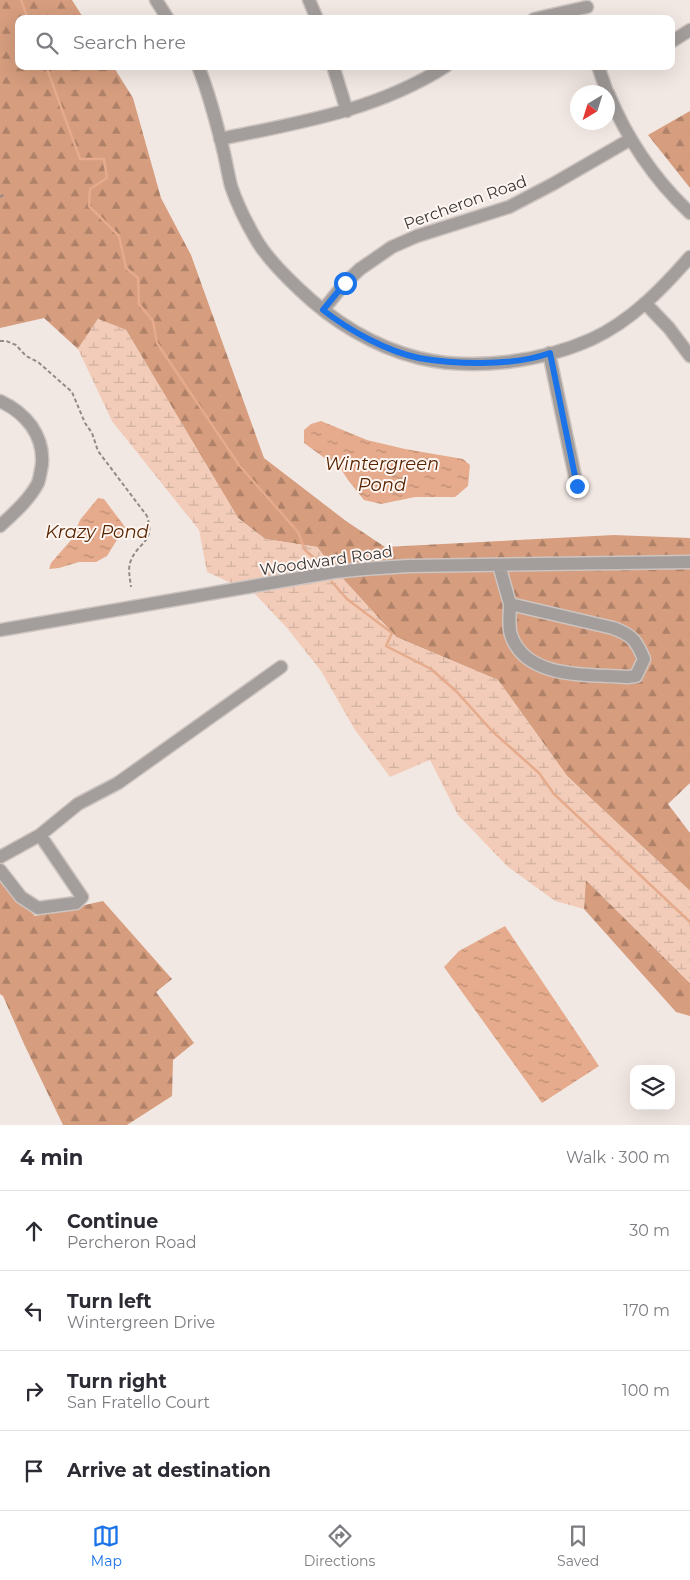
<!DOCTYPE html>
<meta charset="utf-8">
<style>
body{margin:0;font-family:Montserrat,sans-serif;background:#f7f7f7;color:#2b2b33}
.controls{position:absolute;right:15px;bottom:15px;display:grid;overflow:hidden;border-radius:10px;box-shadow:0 5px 20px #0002}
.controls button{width:45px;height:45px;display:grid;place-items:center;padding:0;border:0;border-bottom:1px solid #e1e1e2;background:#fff;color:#2b2b33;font:25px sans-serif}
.compass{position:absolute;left:570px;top:85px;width:45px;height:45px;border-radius:50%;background:#fff;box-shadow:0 5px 20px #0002;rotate:218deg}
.stop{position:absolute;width:15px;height:15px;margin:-11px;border:4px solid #1a73e8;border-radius:50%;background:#fff}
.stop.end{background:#1a73e8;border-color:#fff;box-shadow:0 1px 5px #0008}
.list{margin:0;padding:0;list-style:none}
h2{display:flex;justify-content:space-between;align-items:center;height:65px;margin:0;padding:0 20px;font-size:21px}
h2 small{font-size:16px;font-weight:400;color:#7c7c81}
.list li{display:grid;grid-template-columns:32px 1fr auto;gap:15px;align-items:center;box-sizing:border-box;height:80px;padding:0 20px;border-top:1px solid #e1e1e2}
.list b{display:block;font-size:19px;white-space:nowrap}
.list p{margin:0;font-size:16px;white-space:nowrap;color:#7c7c81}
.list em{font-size:16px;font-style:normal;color:#7c7c81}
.icon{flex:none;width:28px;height:28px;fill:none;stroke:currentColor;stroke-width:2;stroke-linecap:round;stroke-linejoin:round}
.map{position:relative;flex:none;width:690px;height:1125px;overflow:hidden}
.search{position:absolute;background:#fff;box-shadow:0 5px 20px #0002;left:15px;right:15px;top:15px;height:55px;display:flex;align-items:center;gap:12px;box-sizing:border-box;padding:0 18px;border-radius:10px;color:#7c7c81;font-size:19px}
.sheet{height:385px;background:#fff}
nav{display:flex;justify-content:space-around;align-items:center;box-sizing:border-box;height:70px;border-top:1px solid #e1e1e2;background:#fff;font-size:14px;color:#7c7c81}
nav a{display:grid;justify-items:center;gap:2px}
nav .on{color:#1a73e8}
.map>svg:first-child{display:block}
.forest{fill:url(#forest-firs)}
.wetland{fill:url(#wetland-marsh)}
.water{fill:url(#water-ripples)}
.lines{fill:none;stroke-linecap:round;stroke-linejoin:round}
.stream{stroke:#e5ab8c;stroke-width:2.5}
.minor-casing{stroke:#cdc4c0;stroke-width:15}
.path{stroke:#928b87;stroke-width:2;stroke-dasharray:4 2.5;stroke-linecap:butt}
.minor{stroke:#a39e9c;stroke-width:12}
.route{stroke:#1a73e8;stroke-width:6}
.labels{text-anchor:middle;stroke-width:4;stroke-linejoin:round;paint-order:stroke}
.street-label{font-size:16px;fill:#393533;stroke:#fef6f2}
.water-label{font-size:18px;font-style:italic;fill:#582400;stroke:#fef6f2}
</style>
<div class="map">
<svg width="690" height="1125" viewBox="0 0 690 1125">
<defs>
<pattern id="forest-firs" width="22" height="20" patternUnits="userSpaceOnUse" patternTransform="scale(1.25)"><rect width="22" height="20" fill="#d69d7e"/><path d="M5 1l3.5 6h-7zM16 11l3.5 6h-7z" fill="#af8168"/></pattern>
<pattern id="wetland-marsh" width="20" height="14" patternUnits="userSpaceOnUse" patternTransform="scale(1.25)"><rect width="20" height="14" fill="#f2ccb8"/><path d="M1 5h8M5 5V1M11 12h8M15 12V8" fill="none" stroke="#d0b09f"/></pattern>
<pattern id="water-ripples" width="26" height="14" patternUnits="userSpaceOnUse" patternTransform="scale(1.25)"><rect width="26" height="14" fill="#e5ab8c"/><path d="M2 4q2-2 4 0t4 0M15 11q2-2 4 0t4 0" fill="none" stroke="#bb8c73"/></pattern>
</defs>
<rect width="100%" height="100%" fill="#f2e8e3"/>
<!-- forest -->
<path class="forest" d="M0,0H72L84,19H19V66H113L133,98L161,198L191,255L264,458L346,521L385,547L614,535L690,538V783L668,804L690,833V891L567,776L498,680L396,637L334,569L317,547L265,539L238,518L126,330L98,319L78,349L44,318L0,328Z
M690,111V188L648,135Z
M0,879L35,916L103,901L172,979L156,992L194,1043L173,1060L172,1096L127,1125H63L24,1044L3,996L0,994Z
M585,879L690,983V1016L676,1012L584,909Z"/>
<!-- wetland -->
<path class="wetland" d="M98,319L126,330L238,518L265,539L317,547L334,569L396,637L498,680L567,776L690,891V983L586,880L584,909L555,901L507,866L458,815L430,760L390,777L355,730L321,671L287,628L255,594L207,572L199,530L112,421L78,349Z"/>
<!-- water -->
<path class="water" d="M321,421L367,440L405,449L463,459L470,465L468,486L455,497H415L381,504L364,500L348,480L339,466L326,459L304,443V430L311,424Z
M98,498L104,499L125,527L107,556L96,562H79L59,568L49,569L51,563L72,539L80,520Z
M505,926L599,1066L542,1103L444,967L459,951Z"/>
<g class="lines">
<!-- stream -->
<path class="stream" d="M21,0L28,19
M46,66L80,159H104L107,178L90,189L89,206L119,236L126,268L138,278L139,304L153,321L157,343L239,465L298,532L305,550L321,564
M332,582L347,599L392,633L386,646L431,669L457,692L492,731L539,773L554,794L690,922"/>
<defs>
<path id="minor" d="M156,0L168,19
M309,0L317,19
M534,19L587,7
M671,42L690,30
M198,66C209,93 216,121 223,149C226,161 228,174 231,186C237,204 247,224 257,241C268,259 283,274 299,289C332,321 374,347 419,358C473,371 541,362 592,339C631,321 662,289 690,257
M333,66L347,111
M598,66L607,92
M608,93C627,139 654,179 690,213
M220,139C298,123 378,110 446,66
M645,303L669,328L690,356
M323,310L345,283L360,269L392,247L417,236L509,207L553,184L631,139
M549,353L577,486
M0,401C26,413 44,435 42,464C41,470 40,477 38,483C29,500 14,513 0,526
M499,565L510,604L613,628C632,635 636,640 644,659L636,676L627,677C589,674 526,680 511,635C508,626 510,614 510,604
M0,630L334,572L364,569L408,566L690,562
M40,835L78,804L118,783L281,667
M0,857L40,835L82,897L76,903L38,908L21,897L0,870"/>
</defs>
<!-- minor casing -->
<use href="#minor" class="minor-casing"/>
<!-- path -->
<path class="path" d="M0,197L5,194
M0,341H6L16,345L26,356L38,362L72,392L85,423L92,433L98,451L147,516C156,544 137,541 130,563C128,570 130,579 131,587"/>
<!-- minor -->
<use href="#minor" class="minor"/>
</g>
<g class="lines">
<!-- route -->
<path class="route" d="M345,283L323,310C350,331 386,351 419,358C440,362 461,363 481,363C504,363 528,361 550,353L577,486"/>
</g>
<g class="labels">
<!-- street labels -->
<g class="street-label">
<text transform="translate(465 202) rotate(-20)" y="6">Percheron Road</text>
<text transform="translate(326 560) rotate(-8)" y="6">Woodward Road</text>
</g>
<!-- water labels -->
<g class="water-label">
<text x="382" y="470">Wintergreen<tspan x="382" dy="21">Pond</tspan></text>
<text x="97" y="538">Krazy Pond</text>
</g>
</g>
</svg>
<div class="controls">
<button><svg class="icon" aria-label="layers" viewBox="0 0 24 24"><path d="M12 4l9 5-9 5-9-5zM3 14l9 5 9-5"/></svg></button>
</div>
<svg class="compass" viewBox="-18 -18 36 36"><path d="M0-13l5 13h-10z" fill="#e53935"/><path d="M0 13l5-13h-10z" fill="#7c7c81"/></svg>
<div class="stop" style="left:345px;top:283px"></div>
<div class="stop end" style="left:577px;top:486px"></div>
<div class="search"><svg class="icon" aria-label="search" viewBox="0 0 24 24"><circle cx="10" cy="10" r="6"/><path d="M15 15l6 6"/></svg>Search here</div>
</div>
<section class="sheet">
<h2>4 min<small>Walk · 300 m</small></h2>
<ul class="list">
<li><svg class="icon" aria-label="ahead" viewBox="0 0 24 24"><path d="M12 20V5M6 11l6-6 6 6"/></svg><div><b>Continue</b><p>Percheron Road</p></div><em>30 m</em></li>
<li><svg class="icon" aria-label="left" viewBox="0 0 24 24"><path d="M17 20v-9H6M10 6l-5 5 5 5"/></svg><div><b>Turn left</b><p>Wintergreen Drive</p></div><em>170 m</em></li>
<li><svg class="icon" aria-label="right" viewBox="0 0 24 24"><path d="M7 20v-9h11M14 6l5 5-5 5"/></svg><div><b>Turn right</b><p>San Fratello Court</p></div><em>100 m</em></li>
<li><svg class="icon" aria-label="arrive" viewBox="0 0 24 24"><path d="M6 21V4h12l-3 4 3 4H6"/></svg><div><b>Arrive at destination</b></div></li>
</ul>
</section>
<nav>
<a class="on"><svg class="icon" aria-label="map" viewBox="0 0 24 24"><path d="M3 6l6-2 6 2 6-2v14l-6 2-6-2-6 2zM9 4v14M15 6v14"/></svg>Map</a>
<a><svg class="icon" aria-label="directions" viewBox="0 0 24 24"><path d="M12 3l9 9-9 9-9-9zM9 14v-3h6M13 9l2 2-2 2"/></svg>Directions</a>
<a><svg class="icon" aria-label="saved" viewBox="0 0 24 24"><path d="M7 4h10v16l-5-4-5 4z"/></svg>Saved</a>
</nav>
